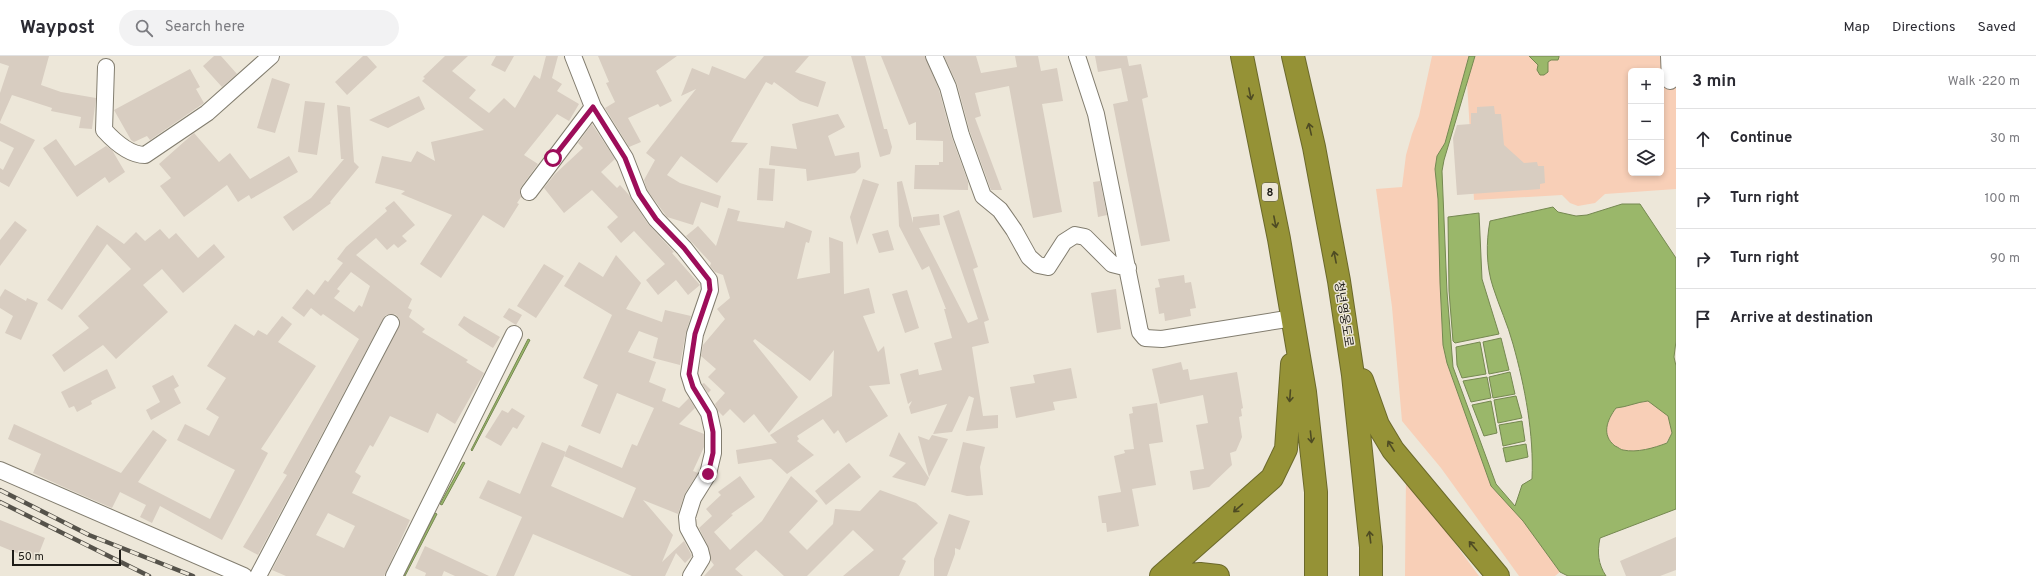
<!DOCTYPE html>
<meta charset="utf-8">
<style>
body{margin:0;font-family:Overpass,"Noto Sans KR",sans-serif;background:#f2f2f3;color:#2b2b33}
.controls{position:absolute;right:12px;top:12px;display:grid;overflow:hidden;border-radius:6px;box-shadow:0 2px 6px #0003}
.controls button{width:36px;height:36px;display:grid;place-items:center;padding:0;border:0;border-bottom:1px solid #e1e1e2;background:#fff;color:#2b2b33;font:20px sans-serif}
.scale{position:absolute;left:12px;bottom:10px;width:109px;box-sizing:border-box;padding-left:4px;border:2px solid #1e1c17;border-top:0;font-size:11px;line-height:14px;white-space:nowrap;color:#1e1c17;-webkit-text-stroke:3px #ede7d9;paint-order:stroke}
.stop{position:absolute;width:12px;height:12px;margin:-9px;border:3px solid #9d0d5a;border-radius:50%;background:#fff}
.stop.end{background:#9d0d5a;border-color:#fff;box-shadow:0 1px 4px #0008}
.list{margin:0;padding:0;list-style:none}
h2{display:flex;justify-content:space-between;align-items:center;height:52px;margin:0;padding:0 16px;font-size:17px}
h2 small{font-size:13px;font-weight:400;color:#7c7c81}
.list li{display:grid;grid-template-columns:26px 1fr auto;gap:12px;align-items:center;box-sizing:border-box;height:60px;padding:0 16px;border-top:1px solid #e1e1e2}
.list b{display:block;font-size:15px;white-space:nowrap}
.list em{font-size:13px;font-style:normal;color:#7c7c81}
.icon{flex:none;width:22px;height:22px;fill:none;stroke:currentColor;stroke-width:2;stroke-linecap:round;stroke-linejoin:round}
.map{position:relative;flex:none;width:1676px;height:520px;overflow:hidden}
header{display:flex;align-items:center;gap:24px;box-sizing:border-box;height:56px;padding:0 20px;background:#fff;border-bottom:1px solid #e1e1e2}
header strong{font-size:19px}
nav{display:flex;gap:22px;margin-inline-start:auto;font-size:14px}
.search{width:280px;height:36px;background:#f2f2f3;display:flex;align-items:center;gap:10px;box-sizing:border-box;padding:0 14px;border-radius:22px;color:#7c7c81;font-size:15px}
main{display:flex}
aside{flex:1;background:#fff}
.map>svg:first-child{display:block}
.green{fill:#f8cfb7;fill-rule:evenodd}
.water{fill:#9ab76a;stroke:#758851;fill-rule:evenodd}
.building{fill:#d8cdc1;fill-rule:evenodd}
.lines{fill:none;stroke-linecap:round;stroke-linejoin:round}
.minor-casing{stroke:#827d6f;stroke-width:18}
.highway-casing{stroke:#6b692b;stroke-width:24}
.minor{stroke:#fff;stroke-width:16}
.highway{stroke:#959236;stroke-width:22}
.rail-casing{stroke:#55524a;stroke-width:4.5}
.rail{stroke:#ede7d9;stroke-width:3;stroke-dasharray:9;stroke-linecap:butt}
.oneway{stroke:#4e4b23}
.route{stroke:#9d0d5a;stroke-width:5}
.labels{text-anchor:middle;stroke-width:3;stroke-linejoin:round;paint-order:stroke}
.shield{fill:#ede7d9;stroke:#5c5951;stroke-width:1}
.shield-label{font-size:11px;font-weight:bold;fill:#1e1c17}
.street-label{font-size:12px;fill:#1e1c17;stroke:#ede7d9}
</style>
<header>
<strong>Waypost</strong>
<div class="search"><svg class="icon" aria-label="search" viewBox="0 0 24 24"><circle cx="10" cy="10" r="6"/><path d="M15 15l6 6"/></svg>Search here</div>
<nav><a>Map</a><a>Directions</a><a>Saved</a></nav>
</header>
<main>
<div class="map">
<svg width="1676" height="520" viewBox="0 0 1676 520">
<rect width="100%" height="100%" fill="#ede7d9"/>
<!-- green -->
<path class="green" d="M1432,0H1469L1445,87L1437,100L1435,113L1438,143L1440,227L1443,289L1447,307L1491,430L1523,465L1560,516L1555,520H1519L1441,412L1402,365L1392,251L1376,133L1402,131L1406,99L1412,78L1419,60Z
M1475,0H1661L1662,27L1676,26V133L1605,138L1595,147L1578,150L1570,147L1562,139L1474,144L1467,26ZM1631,15H1661V117H1631Z
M1648,345L1668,359L1672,377L1666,387C1654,392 1637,397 1623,394C1621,394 1618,391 1615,390C1600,379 1607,364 1616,352C1627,351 1637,346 1648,345Z
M1406,421L1479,520H1405Z"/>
<!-- water -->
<path class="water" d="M1469,0H1475L1444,104L1442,115L1447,236L1453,311L1496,428L1515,450L1522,429L1532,423C1534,378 1525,331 1513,288C1508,269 1499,250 1493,231C1486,210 1486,186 1490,165L1553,151L1558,156L1576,160L1587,159L1622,148H1640L1676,202V285L1674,301L1676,310V453L1600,482C1597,496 1598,508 1606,520H1568L1560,516L1523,465L1491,430L1447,307L1443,289L1440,227L1438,143L1435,113L1437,100L1445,87ZM1648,345L1668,360L1672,377L1667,387C1654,392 1637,397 1623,394C1621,394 1618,391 1615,390C1601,379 1607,364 1616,352C1627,351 1637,346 1648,345Z
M1529,0H1559V1L1558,4H1551L1548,6V16L1544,19H1540L1537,14L1538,9Z
M1479,157L1482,223L1499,278L1455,287L1453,285L1449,235L1448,161Z
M1501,282L1509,314L1489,318L1483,286Z
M528,283L530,284L472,395L471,394Z
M1480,286L1486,318L1462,322L1457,309L1456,291Z
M1510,316L1515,338L1493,342L1489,321Z
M1487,321L1491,342L1471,346L1463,325Z
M1516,340L1522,362L1498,367L1494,344Z
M1491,345L1497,377L1484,380L1472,349Z
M1522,365L1525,385L1503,390L1499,369Z
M1526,388L1528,401L1506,406L1503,392Z
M463,406L465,407L442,449L440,448Z
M435,457L437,458L405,520H403Z"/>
<!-- building -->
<path class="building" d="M0,0H49L41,29L61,36L96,42L92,73L79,72L81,61L51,55L52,52L12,39L0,66V37L9,10L0,7Z
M214,0H221L237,18L222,31L203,10Z
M363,0H367L377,11L347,39L335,26Z
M445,0H468L452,15L476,34L469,42L489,57L504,42L515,52L534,19L540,23L546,0H558L552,22L562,28L557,35L579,48L569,65L557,58L524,99L538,108L521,131L520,135L521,141L517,147L519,148L504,172L483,159L441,222L420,208L452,159L401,138L405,135L375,127L382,100L411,106L417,95L435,105L431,86L484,74L422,25L425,22L423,21Z
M496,0H514L505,16L491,9Z
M598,0H677L656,15L672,45L660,51L658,48L628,62L641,86L629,91L605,52L615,46L606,27L609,26Z
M764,0H809L795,16L826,26L818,51L800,45L774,26L772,29L766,26L731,86L748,87L717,127L681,100L667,119L680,127L721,140L718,152L701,146L693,169L667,161L647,134L644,124L655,104L646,97L696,33L681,40L692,12L709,19L712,10L745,23Z
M851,0H865L884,73H887L892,91L890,98L880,101Z
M881,0H925L939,34L952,82L968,126V134L914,133L915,109H939V106H943V85L916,84V66L909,69Z
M944,0H976L981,17L1017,11L1015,0H1038L1041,15L1057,12L1063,45L1042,48L1062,156L1033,162L1009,30L975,37L981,60L975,62L1002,134H991L970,76L957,28Z
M1095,0H1127L1129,10L1141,8L1148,41L1142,43L1170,185L1141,190L1113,48L1128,45L1121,12L1098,16Z
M190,13L200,31L196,33L204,47L150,84L147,80L134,86L131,84L114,54Z
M272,22L290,28L275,77L257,72Z
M419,40L425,53L388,72L369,64Z
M305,45L325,47L317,99L298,96Z
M337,49L350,51L354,106L359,111L330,146L331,147L293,175L283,161L311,142L344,103H341Z
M1494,50L1495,58H1501L1504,89L1524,107L1537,106L1538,110H1544L1545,127L1540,128V133L1457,139L1453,82L1457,69L1471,68V57H1477V51Z
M838,58L845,71L828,80L835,100L859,96L861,111L855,117L807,125L806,113L769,109L771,90L797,93L792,68Z
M0,67L35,84L9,131L0,126V112L3,114L14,92L0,85Z
M592,68L615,103L601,116L617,132L620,129L629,139L648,168L674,196L672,197L700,229L688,239L676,224L658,239L646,224L665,208L634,175L621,187L607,171L618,161L592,134L564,157L544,132L555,118L583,92L578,87Z
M194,77L219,106L230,97L250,123L289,100L298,116L251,143L249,139L238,146L227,129L184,161L160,130L171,122L159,108Z
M56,83L75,110L106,90L112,94L125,116L109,127L105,121L77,141L43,92Z
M759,112L775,113L773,145L757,144Z
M863,123L879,128L857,189L850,161Z
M902,125L913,167V161L939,158L940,169L919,172L968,267L978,263L943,160L959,154L978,211L973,213L989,264L984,266L989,287L972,291L983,360L998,359V372L966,375L974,342L969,340L952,376L933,378L947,348L911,358L909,351L912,345L908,348L900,318L918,313L919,319L942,314L934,287L952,282L944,253H946L929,210L922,214L899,170L897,126Z
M1100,125L1107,159L1098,161L1093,126Z
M394,145L415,169L402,180L407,185L398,192L394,188L387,194L376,182L356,199L412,243L408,252L412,254L409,261L425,273L422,276L468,304L466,306L484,317L455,368L437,357L428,377L390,360L373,391L370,389L355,416L361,420L352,437L410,464L384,520H286L272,514L400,267L399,262L395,258L386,259L383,263L258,499L243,491L287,419L283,417L359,283L323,258L321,260L311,252L304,261L292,252L307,233L314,239L325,224L328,226L343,207L337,203L346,191L387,155L385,152ZM351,216L370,230L362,251L359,249L354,256L334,242L340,235L337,233ZM328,457L355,470L344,492L316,479Z
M728,152L740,155L737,165L784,172L786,165L812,175L809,187L806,186L797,223L830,217L829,181L843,186L844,238L869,232L875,257L863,260L878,296L884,290L890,328L869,330L888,360L846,387L838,374L834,378L823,363L797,380L799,383L797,385L814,399L787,418L771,403L738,408L736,394L777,387L770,379L832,340L834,294L810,325L755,283L753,285L798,341L769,377L754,358L744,367L730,353L723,360L718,355L715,348L725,337L708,321L716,313L701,300L703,289L725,263L717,253L730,242L723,219L715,216L710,210L711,207L686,180L698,170L716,190Z
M15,165L27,174L0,210V184Z
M97,169L124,188L136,176L145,185L160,173L169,183L176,177L198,202L214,188L225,201L183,237L162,213L143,229L168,256L116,303L103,289L64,316L52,299L89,272L78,260L131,213L107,188L62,254L47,244Z
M888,174L894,194L879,197L872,178Z
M616,199L641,227L626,253L662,266L665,254L691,260L686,276L680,309L653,302L658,282L639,275L628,296L656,306L649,326L666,333L662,345L679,352L689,342L695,352L679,368L704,378V391L693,415L698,417L685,437L678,458L643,444L673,479L662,506L684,485L692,500L685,507L676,497L665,520H632L533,478L514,520H496L522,461L479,442L488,424L520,438L542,386L566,396L551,430L623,462L636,432L564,400L569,389L622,412L632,388L637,390L654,352L617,337L600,378L581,370L598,329L583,322L612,259L564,230L579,206L603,221Z
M544,208L564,220L536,262L517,250Z
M1184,219L1185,227L1191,226L1196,252L1190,253L1191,260L1165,265L1164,257L1159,258L1155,232L1160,231L1158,223Z
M5,233L26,245L27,242L38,247L21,284L5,277L13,260L0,252V241Z
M1116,233L1121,273L1097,277L1091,237Z
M907,234L919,272L905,277L892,238Z
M509,252L522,259L516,269L503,261Z
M282,260L292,268L278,286L316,310L261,393L268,397L222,484L160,450L152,467L140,461L146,449L120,436L112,452L68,433L33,417L41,398L8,383L14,368L121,417L153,374L167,384L138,426L210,463L235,414L177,384L185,368L209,380L219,361L206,353L226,322L207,310L235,268L254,280L258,274L267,279Z
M464,260L500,281L493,292L470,278L458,269Z
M1181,306L1183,314L1188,313L1190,324L1237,316L1243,352L1241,353L1242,360L1239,361L1242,381L1236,395L1230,397L1232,409L1209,431L1193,434L1190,415L1204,413L1196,369L1208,367L1203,339L1160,348L1152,313Z
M1071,312L1077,342L1053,346L1055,354L1016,362L1010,331L1035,327L1033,319Z
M107,313L116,332L91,345L92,348L77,356L74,350L69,352L61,336Z
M173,319L179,330L174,333L181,347L151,364L146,354L160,346L152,330Z
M704,327L711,334L708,337L702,328Z
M1157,347L1163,386L1149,388L1156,429L1132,433L1139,470L1107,476L1106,467H1102L1098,440L1121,436L1114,400L1125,397L1124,394L1134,393L1129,358L1133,357L1132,351Z
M512,352L525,360L517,373L513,371L501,390L485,381L502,354L508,357Z
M899,376L929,422L925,430L892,421L906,407L889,400Z
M932,379L948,383L929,421L918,380L929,384Z
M963,386L985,391L980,411L983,439L967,440L951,436Z
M849,407L861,421L826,449L815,435Z
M740,420L755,441L731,458L733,459L714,476L730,494L762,465L791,420L818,445L789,476L807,494L833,468L835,453L860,455L880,434L916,447L938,467L902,503L906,505L899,520H843L874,494L853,474L807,520H784L756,494L735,513L743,520H704L714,509L711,505L709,492L699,472L712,460L706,453L721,439L718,436Z
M949,458L970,465L960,494L955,492V498L947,520H934V503Z
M0,464L45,482L36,505L0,490Z
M1676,481V514L1660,520H1626L1620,505Z
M425,490L489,520H455L444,515L442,520H425L426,517L415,512Z"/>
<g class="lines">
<defs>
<path id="minor" d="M573,0L593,51L625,102L639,138L656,163L684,192L709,224L710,234L695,278L689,318L693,331L709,357L713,375V397L708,418L693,442L687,461L688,472L700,494L702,502L691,520
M934,0L948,31L961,79L983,140L1000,154L1014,174L1029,201L1038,209L1048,211L1064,186L1075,179L1085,181L1112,208L1128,212
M1077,0L1096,58L1140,276L1145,282L1162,283L1293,262
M1669,0L1670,25
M106,11L104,74C114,85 130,99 145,99L207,57L271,0
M529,136L593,51
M0,414L244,520
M258,520L391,267
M394,520L514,278"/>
<path id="highway" d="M1242,0L1279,183L1305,336L1316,436V520
M1293,0L1314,91L1339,225L1353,319L1371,491V520
M1362,324L1378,369L1393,394L1498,520
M1161,520L1272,422L1286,393L1292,308
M1177,520L1200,518L1218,520"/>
</defs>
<!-- minor casing -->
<use href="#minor" class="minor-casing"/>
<!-- highway casing -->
<use href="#highway" class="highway-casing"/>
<!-- minor -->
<use href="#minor" class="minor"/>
<!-- highway -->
<use href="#highway" class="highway"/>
<defs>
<path id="rail" d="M0,434L89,479L193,520
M0,446L149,520"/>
</defs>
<!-- rail casing -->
<use href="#rail" class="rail-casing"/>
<!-- rail -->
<use href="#rail" class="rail"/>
</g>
<!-- one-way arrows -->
<defs><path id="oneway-shaft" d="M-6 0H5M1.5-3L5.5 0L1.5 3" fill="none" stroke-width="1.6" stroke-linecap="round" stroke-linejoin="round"/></defs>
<g class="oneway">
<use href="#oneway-shaft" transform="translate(1250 38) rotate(79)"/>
<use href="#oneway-shaft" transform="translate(1310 73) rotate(-103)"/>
<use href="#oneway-shaft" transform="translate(1275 166) rotate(79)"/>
<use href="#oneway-shaft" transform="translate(1335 201) rotate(-101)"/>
<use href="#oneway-shaft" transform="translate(1290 340) rotate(94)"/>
<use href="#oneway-shaft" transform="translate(1311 381) rotate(84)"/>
<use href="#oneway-shaft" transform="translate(1391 390) rotate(-122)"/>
<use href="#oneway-shaft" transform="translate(1238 452) rotate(139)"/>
<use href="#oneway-shaft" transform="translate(1370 481) rotate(-97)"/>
<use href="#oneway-shaft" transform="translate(1473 490) rotate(-130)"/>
</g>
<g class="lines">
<!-- route -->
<path class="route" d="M553,102L593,51L625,102L639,138L656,163L684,192L709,224L710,234L695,278L689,318L693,331L709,357L713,376V397L708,418"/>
</g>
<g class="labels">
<!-- shield labels -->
<rect class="shield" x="1262" y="127" width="16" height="18" rx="3"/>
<g class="shield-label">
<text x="1270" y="140">8</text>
</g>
<!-- street labels -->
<g class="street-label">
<text transform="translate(1344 258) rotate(81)" y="4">청년영웅도로</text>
</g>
</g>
</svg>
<div class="controls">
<button>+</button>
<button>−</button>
<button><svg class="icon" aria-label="layers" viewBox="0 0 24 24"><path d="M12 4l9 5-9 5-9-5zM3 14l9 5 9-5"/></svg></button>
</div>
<div class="scale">50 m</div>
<div class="stop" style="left:553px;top:102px"></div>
<div class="stop end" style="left:708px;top:418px"></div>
</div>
<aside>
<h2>3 min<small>Walk · 220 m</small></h2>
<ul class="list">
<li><svg class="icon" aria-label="ahead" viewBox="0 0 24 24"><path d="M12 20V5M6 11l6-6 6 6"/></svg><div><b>Continue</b></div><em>30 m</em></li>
<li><svg class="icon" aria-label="right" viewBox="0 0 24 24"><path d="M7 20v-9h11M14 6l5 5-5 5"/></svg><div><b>Turn right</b></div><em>100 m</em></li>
<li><svg class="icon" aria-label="right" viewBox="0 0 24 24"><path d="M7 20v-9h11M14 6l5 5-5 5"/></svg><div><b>Turn right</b></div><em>90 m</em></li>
<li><svg class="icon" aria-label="arrive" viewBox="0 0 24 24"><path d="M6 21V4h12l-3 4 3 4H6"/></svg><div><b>Arrive at destination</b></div></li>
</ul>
</aside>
</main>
